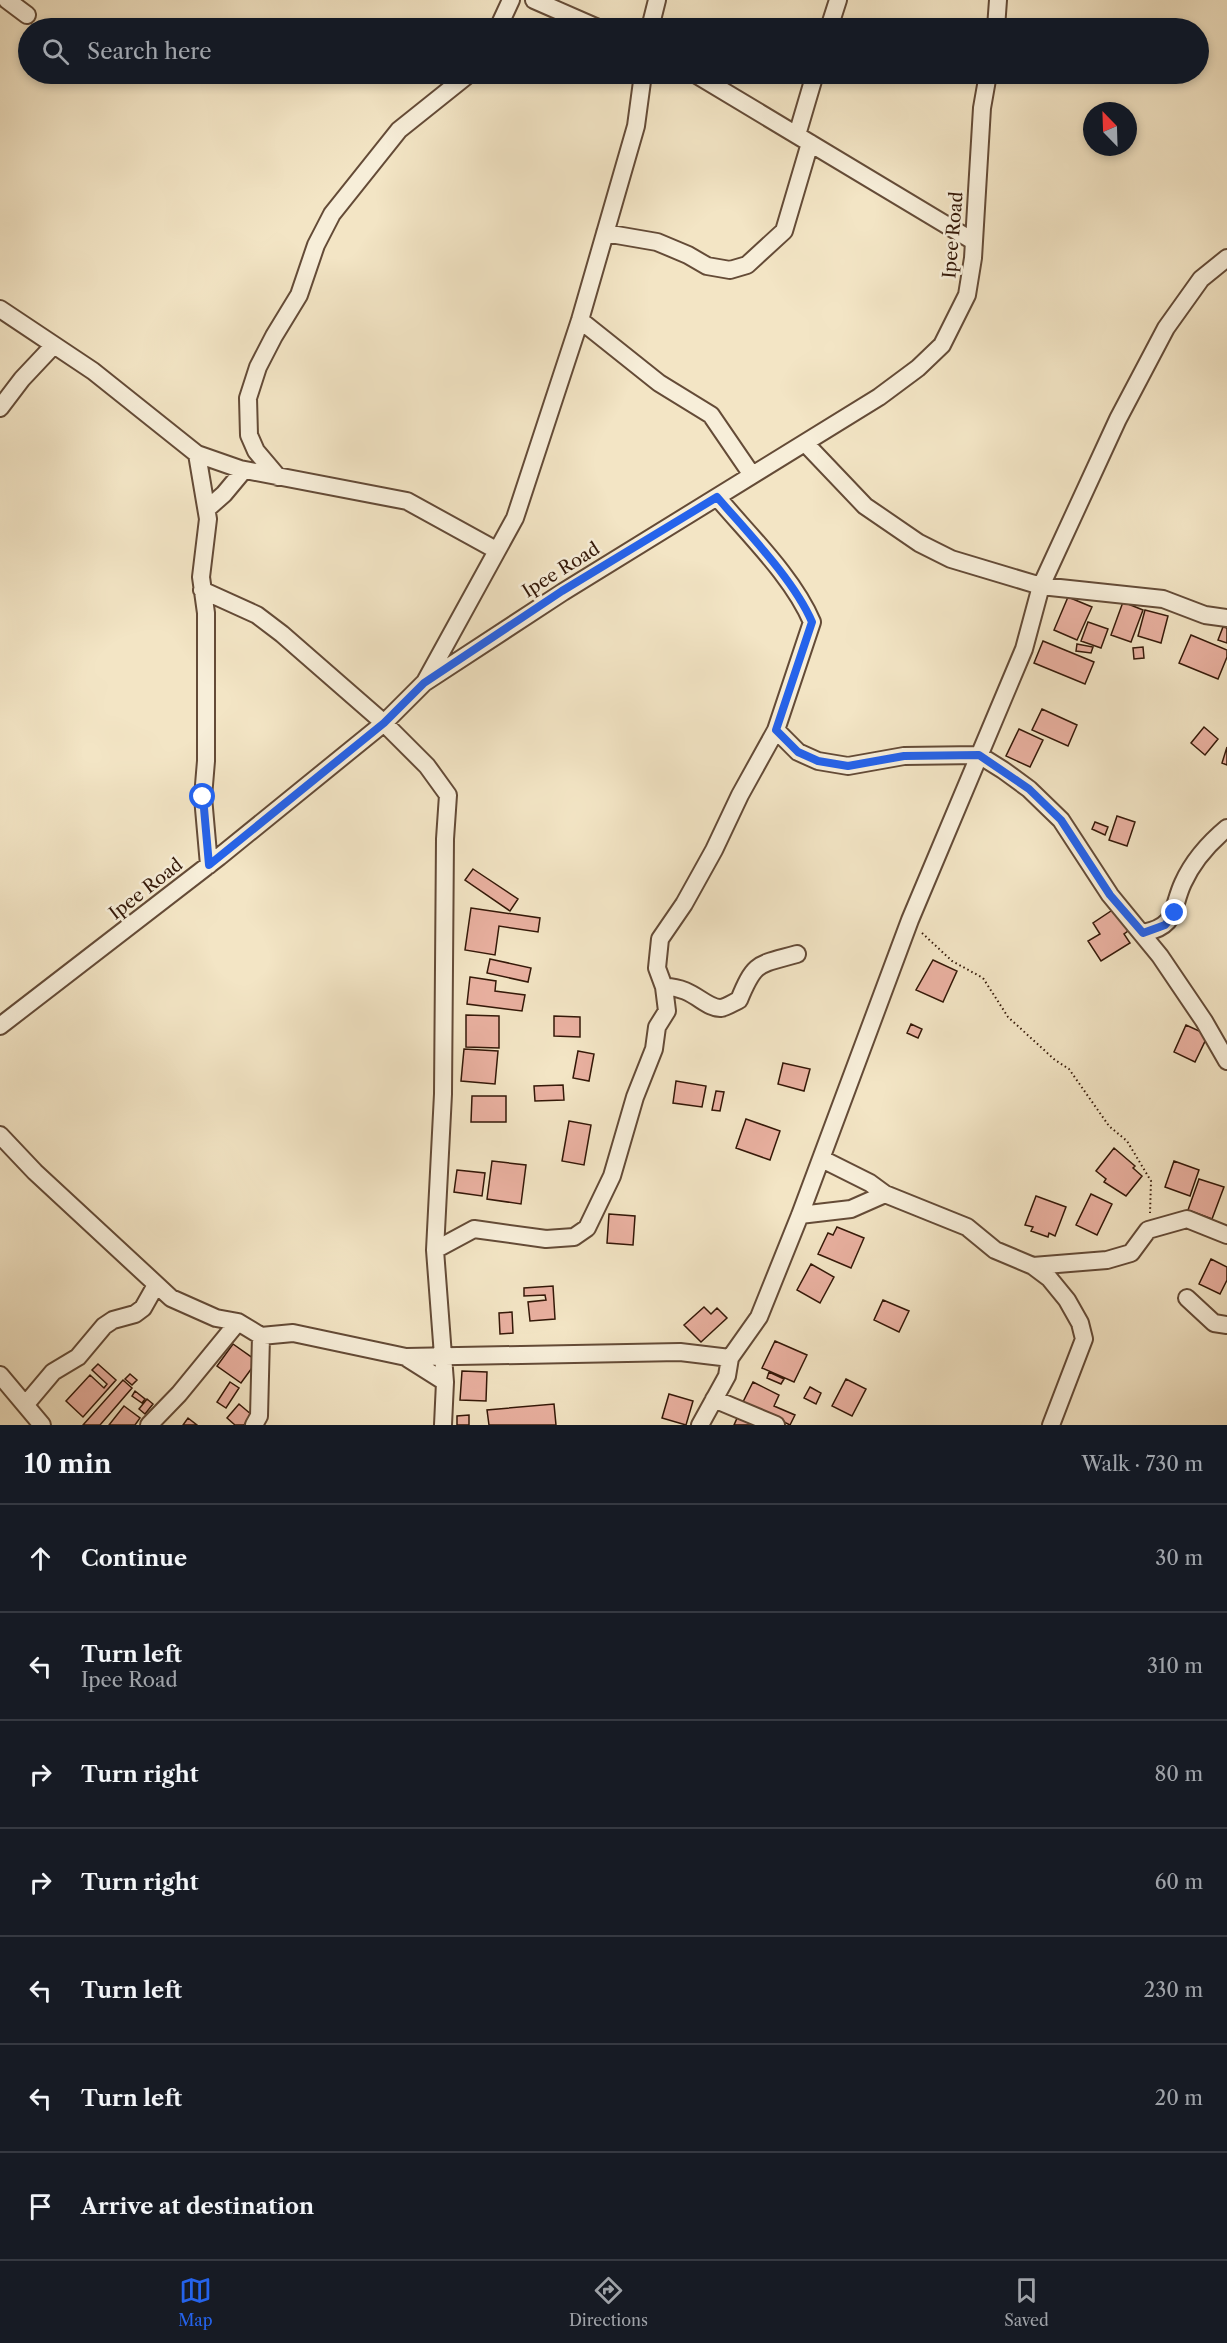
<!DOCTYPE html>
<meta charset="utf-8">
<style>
body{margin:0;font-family:"Libre Caslon Text",serif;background:#20242c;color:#f1f3f6}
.compass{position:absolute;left:1083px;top:102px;width:54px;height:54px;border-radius:50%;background:#171b24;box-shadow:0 3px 9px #0003;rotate:337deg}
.stop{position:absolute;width:18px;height:18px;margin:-14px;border:4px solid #2563eb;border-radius:50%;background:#fff}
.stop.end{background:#2563eb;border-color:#fff;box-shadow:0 2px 6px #0008}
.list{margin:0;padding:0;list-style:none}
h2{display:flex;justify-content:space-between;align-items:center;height:78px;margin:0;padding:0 24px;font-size:26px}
h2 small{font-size:20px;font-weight:400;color:#9ea1a6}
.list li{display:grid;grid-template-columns:39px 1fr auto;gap:18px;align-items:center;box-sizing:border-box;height:108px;padding:0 24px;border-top:2px solid #363941}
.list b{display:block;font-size:22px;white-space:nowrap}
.list p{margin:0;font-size:20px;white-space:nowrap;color:#9ea1a6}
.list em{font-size:20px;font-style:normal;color:#9ea1a6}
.icon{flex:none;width:33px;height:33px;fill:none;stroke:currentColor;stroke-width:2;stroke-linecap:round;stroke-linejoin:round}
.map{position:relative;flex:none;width:1227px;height:1425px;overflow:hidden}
.search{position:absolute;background:#171b24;box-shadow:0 3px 9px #0003;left:18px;right:18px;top:18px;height:66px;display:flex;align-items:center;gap:15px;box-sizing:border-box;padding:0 21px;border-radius:33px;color:#9ea1a6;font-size:22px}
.sheet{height:834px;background:#171b24}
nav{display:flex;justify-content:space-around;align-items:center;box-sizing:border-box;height:84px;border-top:2px solid #363941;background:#171b24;font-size:16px;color:#9ea1a6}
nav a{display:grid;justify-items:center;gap:3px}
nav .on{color:#2563eb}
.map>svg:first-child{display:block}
.building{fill:#eab1a1;stroke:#341808;stroke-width:1.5}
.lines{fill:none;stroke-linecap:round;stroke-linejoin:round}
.minor-casing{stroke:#644b37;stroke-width:20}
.path{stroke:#341808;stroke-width:2;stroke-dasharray:1.5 3;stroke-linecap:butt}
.minor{stroke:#f7eed9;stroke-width:16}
.route{stroke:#2563eb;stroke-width:8}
.labels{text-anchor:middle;stroke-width:5;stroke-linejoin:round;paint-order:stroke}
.street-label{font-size:18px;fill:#341808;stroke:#f7eed9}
</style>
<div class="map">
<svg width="1227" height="1425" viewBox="0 0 1227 1425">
<rect width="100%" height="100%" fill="#f3e5c5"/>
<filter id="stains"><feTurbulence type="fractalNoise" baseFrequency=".00333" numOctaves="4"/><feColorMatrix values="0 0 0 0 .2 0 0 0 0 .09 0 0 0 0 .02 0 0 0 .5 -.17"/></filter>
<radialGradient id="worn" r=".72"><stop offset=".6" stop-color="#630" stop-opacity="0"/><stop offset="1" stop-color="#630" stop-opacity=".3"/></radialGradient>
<!-- building -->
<path class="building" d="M1068,597L1092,607L1077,640L1054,630Z
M1123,602L1143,610L1131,642L1111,635Z
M1145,610L1168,616L1161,643L1138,636Z
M1088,622L1108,629L1101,648L1081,641Z
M1223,627L1227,628V643L1218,640Z
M1191,635L1227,650V657L1218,679L1179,663Z
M1043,641L1094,662L1085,684L1034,663Z
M1077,644L1093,647L1091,653L1076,651Z
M1143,647L1144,658L1134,659L1133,648Z
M1042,709L1077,725L1068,746L1032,730Z
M1204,727L1218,739L1205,755L1191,743Z
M1019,729L1043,740L1030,767L1006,756Z
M1227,747V765L1222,763Z
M1117,816L1135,822L1127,846L1109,840Z
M1095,822L1108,827L1105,835L1092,829Z
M473,869L518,899L510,911L465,880Z
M471,908L540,918L538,932L499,926L495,955L465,950Z
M1114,909L1128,931L1124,934L1130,943L1101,961L1088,941L1100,934L1093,923Z
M490,959L531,968L528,982L487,973Z
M933,960L957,971L943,1002L916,990Z
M470,977L496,981L495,991L525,995L522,1011L467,1004Z
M466,1015L499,1016V1048L466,1047Z
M554,1016L580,1017V1037L554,1036Z
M911,1024L922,1029L918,1038L907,1033Z
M1186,1025L1208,1035L1195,1062L1174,1052Z
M464,1049L498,1051L495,1084L461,1081Z
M578,1051L594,1054L589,1081L573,1078Z
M783,1063L810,1069L804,1091L778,1084Z
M676,1081L706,1086L702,1107L673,1103Z
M563,1085L564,1100L535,1101L534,1086Z
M716,1091L724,1092L720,1111L712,1110Z
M472,1096H506V1122H471Z
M746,1119L780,1131L770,1160L736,1148Z
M569,1121L591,1125L584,1165L562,1161Z
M1114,1148L1135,1166L1133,1168L1142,1176L1126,1196L1104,1182L1106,1179L1096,1171Z
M492,1161L526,1165L521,1204L487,1199Z
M1174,1161L1199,1170L1190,1196L1165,1187Z
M457,1170L485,1173L482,1196L454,1192Z
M1199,1179L1224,1187L1212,1219L1188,1210Z
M1091,1194L1112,1204L1097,1235L1076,1225Z
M1036,1196L1066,1207L1055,1236L1049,1233L1048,1237L1031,1231L1033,1227L1025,1225Z
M609,1214L635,1216L633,1245L607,1243Z
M837,1227L864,1238L851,1268L818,1254L828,1233L833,1235Z
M1211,1259L1227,1267V1280L1220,1294L1199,1284Z
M811,1264L834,1277L820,1303L797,1290Z
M553,1286L555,1319L530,1321L528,1302L546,1300L545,1295L524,1296V1288Z
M883,1300L909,1311L899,1332L874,1320Z
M704,1307L711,1314L717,1308L727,1318L701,1342L684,1325Z
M512,1312L513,1333L500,1334L499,1313Z
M775,1341L807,1355L794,1382L762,1368Z
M233,1344L257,1361L241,1383L217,1366Z
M98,1364L116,1380L83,1417L66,1401L90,1375L104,1388L107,1384L92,1370Z
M462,1371L487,1372L486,1401L460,1400Z
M769,1372L784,1379L781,1384L767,1378Z
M130,1374L137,1380L132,1385L125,1379Z
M846,1379L866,1389L852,1416L832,1406Z
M123,1380L132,1388L100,1425H83Z
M230,1382L239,1388L226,1408L217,1402Z
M753,1382L779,1395L774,1406L795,1415L790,1425L743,1402Z
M810,1387L821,1393L816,1404L804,1398Z
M135,1391L145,1399L142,1403L132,1396Z
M669,1394L693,1401L686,1425L662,1418Z
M147,1399L153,1404L145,1414L139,1409Z
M239,1404L252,1415L244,1425H235L227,1418Z
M554,1404L556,1425H489L487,1410Z
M124,1406L140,1418L135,1425H109Z
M469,1415V1425H457V1416Z
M738,1416L759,1425H734Z
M188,1418L197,1425H183Z"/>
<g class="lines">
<defs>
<path id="minor" d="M7,0L27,15
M534,0L598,28
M498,28L511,0
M650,28L657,0
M829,28L838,0
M996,28L998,0
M695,74L973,241
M797,135L815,74
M605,233L657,242L688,255L707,266L730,270L747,265L784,231L810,143
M0,309L93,371L197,454L240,469L407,501L496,550
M580,320L659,383L711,415L752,475
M0,408L22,379L54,345
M805,443L865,506L919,543L951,559L1041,586L1163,599L1205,615L1227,618
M197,454L208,519L201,577L206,613V761L203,797L209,865
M278,477L256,451L249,435L248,398L258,367L274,336L299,295L316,245L332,214L399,130L469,74
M207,509L224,494L244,470
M202,590L257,615L282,634L384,723L427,766L448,795L445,839L443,1094L435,1250L445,1382L443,1425
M426,680L515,518L580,320L636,126L643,74
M776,730L798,752L818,761L848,766L904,756L979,755L1003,770L1029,789L1061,820L1110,895L1160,956L1204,1021L1227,1061
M1143,933C1178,926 1171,909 1183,883C1193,861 1209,843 1227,828
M664,987C693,986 705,1009 721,1008C727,1007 734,1002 739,1000C755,961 758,965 797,954
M0,1026L219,857L384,723L424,683L563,592L879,397L918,368L942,345L967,295L973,258L982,108L988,74
M0,1135L35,1172L171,1298L216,1318L238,1322L261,1336L293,1333L406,1357L680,1352L730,1358L759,1317L800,1215L910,920L1024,649L1041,586L1118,419L1166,328L1201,279L1227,258
M822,1159L870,1183L885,1194L967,1227L995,1250L1033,1266L1049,1278L1067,1300L1080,1323L1084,1339L1051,1425
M800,1215L851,1209L885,1194
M435,1250L474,1229L546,1239L574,1237L587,1228L612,1176L635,1097L654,1049L657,1027L667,1011L664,987L657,968L660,939L684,904L714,850L740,795L776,730L812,622C793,577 748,534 717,497
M1033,1266L1107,1260L1131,1253L1148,1230L1187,1219L1227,1235
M1187,1298L1214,1323L1227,1325
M407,1358L445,1382
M0,1375L42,1425
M714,1399L776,1425
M26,1404L53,1372L78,1357L104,1326L113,1320L135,1314L143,1308L156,1285
M149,1425L179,1394L238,1322
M254,1425L259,1416L261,1336
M700,1425L727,1376L730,1358"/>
</defs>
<!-- minor casing -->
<use href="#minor" class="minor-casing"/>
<!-- path -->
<path class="path" d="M922,933L952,961L983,978L1008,1017L1055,1060L1069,1069L1109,1126L1127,1141L1151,1181L1150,1213"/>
<!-- minor -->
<use href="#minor" class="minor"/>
</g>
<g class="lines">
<!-- route -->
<path class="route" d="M203,797L209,865L384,723L424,683L562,591L717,497C747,532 794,580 812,622L776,730L798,752L818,761L848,766L904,756L979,755L1029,789L1061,820L1110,895L1143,933L1165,925L1175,913"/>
</g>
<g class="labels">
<!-- street labels -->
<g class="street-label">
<text transform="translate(953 235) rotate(-85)" y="6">Ipee Road</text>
<text transform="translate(561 570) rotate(-32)" y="6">Ipee Road</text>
<text transform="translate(146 889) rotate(-38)" y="6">Ipee Road</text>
</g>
</g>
<rect width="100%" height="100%" filter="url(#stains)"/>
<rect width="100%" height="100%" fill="url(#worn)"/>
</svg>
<svg class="compass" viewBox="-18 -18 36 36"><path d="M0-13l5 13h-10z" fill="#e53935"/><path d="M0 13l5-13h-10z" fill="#9ea1a6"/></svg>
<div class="stop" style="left:203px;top:797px"></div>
<div class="stop end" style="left:1175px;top:913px"></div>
<div class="search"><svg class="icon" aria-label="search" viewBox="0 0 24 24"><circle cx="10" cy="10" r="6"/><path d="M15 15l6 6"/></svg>Search here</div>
</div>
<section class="sheet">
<h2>10 min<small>Walk · 730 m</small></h2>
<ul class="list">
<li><svg class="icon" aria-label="ahead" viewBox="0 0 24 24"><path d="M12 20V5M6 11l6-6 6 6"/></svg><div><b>Continue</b></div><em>30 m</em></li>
<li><svg class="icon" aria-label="left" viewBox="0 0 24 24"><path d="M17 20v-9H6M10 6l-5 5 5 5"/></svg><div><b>Turn left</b><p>Ipee Road</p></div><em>310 m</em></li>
<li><svg class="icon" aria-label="right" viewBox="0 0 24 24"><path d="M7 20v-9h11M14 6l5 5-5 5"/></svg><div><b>Turn right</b></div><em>80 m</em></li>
<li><svg class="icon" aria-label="right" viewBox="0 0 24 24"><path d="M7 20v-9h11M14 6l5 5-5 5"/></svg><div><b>Turn right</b></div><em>60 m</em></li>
<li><svg class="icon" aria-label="left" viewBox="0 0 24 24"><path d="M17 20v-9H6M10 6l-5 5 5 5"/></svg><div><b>Turn left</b></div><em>230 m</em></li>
<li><svg class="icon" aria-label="left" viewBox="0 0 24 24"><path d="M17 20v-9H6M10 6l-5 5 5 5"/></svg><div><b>Turn left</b></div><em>20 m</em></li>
<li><svg class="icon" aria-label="arrive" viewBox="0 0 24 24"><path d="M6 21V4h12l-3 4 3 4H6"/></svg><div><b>Arrive at destination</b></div></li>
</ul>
</section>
<nav>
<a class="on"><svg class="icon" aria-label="map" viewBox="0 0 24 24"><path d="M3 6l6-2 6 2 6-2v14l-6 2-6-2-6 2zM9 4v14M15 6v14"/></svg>Map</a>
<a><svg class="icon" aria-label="directions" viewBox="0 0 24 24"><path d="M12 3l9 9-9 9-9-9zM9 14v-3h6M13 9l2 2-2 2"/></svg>Directions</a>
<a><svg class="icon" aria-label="saved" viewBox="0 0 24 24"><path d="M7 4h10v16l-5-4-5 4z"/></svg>Saved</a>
</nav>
